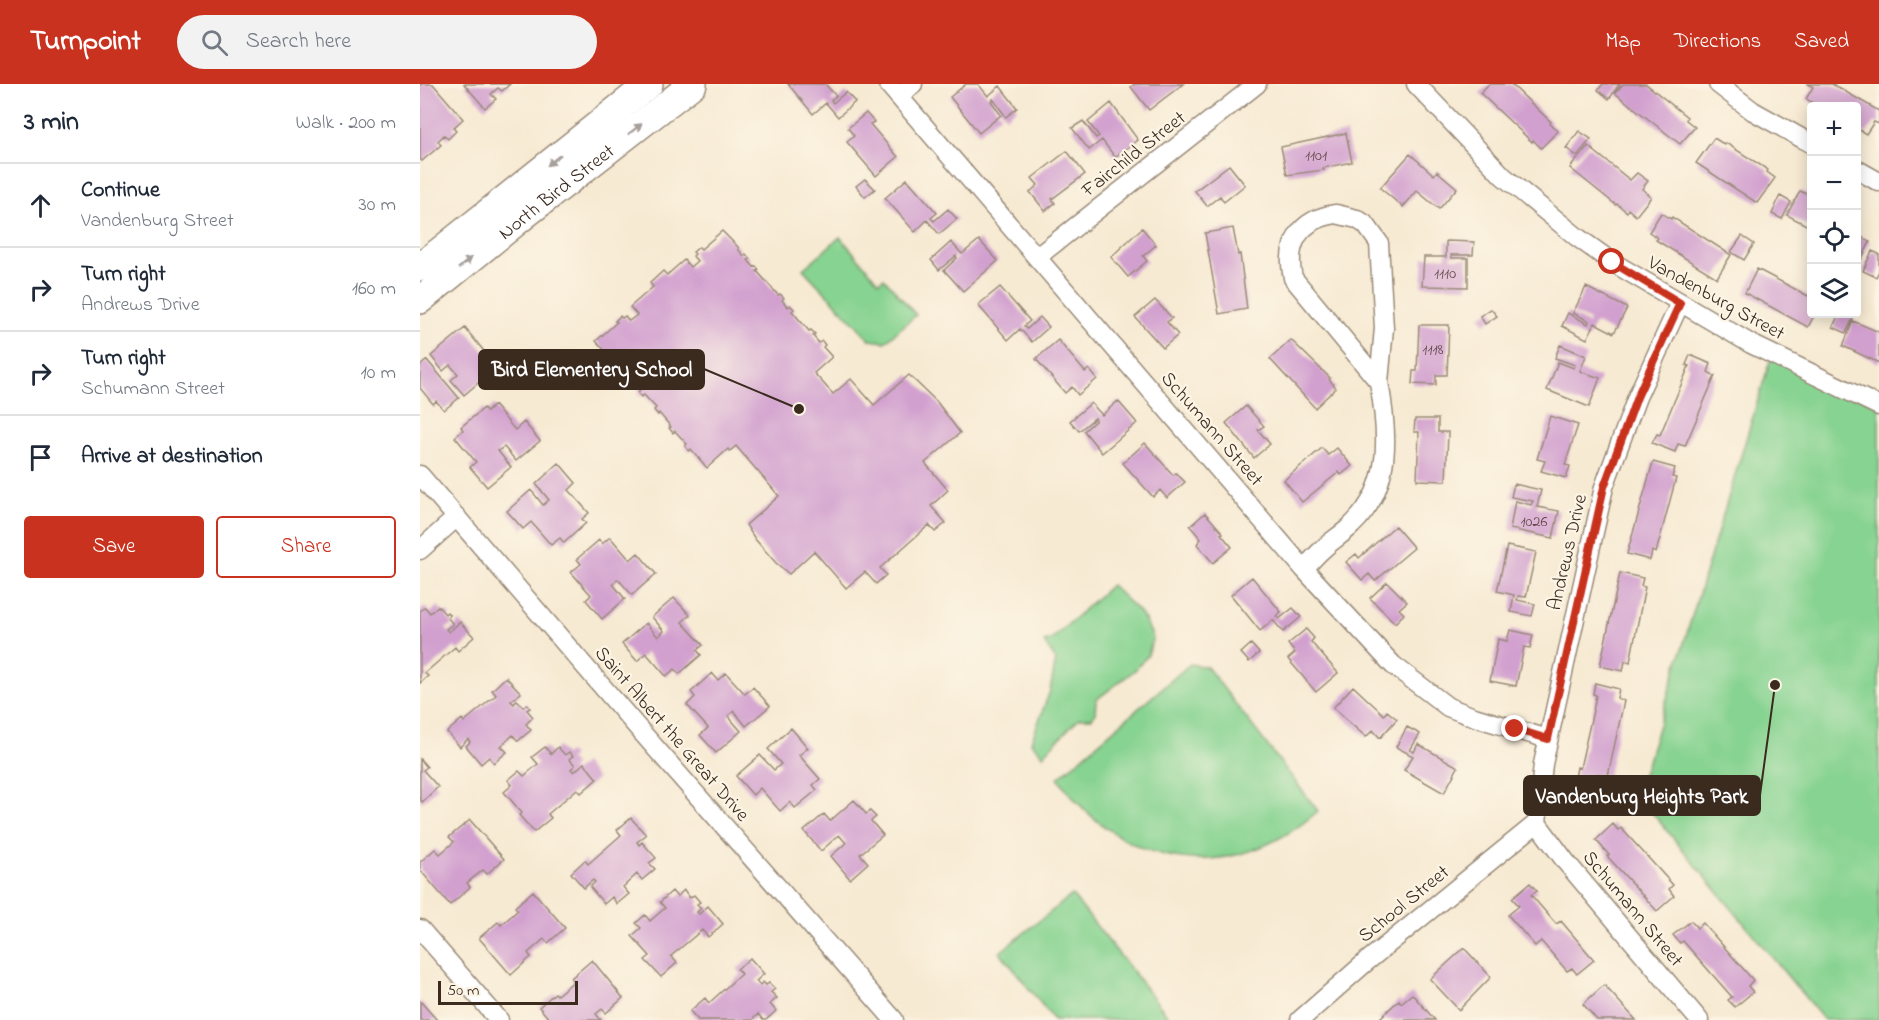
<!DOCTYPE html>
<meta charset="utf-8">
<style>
body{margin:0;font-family:"Indie Flower",sans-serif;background:#f2f2f3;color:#1f2937}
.controls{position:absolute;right:18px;top:18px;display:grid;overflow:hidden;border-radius:6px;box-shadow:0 3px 15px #0003}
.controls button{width:54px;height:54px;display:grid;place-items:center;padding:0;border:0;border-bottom:2px solid #e0e1e3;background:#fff;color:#1f2937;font:30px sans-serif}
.scale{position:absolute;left:18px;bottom:15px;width:140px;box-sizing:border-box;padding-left:6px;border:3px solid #3b2a1e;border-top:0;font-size:16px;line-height:21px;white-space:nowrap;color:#3b2a1e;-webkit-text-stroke:4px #fcf5e5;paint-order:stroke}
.stop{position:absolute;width:18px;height:18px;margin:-14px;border:4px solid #c8321e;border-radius:50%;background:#fff}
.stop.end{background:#c8321e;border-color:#fff;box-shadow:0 2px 6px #0008}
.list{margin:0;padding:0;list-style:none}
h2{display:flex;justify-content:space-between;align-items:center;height:78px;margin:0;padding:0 24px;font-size:26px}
h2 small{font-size:20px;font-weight:400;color:#747a83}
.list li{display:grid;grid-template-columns:39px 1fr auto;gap:18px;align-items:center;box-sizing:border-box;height:84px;padding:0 24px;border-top:2px solid #e0e1e3}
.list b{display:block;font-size:22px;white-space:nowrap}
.list p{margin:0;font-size:20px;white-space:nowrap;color:#747a83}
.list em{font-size:20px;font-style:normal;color:#747a83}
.actions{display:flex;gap:12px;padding:18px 24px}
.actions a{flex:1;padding:14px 0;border:2px solid #c8321e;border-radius:6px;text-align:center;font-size:21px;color:#c8321e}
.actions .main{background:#c8321e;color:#fff}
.icon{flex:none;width:33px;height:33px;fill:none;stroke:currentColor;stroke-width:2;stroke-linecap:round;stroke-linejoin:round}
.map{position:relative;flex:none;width:1459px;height:936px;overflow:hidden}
header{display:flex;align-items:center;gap:36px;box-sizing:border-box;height:84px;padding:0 30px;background:#c8321e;color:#fff}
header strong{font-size:28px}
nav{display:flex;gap:33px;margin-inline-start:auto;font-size:21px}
.search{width:420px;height:54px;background:#f2f2f3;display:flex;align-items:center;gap:15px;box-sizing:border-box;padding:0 21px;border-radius:33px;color:#747a83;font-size:22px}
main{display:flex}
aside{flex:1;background:#fff}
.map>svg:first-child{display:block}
.green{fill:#87d391;stroke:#617e58;stroke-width:1.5}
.building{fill:#d2a0cf}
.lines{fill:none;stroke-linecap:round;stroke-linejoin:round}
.street-casing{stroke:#998a78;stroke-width:21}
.secondary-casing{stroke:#998a78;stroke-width:30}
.street{stroke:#fff;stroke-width:18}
.secondary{stroke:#fff;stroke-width:27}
.oneway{fill:#a79f9a}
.route{stroke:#c8321e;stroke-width:8}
.labels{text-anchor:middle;stroke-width:4.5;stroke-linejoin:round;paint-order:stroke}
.number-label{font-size:16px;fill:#61484a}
.street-label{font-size:20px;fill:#3b2a1e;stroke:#fcf5e5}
.leader{fill:none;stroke:#3b2a1e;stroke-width:2}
.callout-dot{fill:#3b2a1e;stroke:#fcf5e5;stroke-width:2}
.callout{fill:#3b2a1e;stroke:#3b2a1e;stroke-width:2}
.callout-label{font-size:21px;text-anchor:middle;font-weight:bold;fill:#fff}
</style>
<header>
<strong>Turnpoint</strong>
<div class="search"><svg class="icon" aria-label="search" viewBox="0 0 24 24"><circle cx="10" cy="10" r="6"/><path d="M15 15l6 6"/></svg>Search here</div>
<nav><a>Map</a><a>Directions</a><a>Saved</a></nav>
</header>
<main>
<aside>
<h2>3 min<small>Walk · 200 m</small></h2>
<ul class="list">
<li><svg class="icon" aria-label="ahead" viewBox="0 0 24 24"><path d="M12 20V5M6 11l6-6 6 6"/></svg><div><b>Continue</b><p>Vandenburg Street</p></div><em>30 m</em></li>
<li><svg class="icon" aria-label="right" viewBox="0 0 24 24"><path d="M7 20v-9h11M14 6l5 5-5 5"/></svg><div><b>Turn right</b><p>Andrews Drive</p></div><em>160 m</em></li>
<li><svg class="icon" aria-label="right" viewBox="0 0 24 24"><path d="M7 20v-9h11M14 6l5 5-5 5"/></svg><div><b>Turn right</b><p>Schumann Street</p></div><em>10 m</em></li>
<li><svg class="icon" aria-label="arrive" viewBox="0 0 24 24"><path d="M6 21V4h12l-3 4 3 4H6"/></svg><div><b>Arrive at destination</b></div></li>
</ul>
<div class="actions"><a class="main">Save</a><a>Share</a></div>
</aside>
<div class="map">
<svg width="1459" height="936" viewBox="0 0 1459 936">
<rect width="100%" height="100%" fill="#fcf5e5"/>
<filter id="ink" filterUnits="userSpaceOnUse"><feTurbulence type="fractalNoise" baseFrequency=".0167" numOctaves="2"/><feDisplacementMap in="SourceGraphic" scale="12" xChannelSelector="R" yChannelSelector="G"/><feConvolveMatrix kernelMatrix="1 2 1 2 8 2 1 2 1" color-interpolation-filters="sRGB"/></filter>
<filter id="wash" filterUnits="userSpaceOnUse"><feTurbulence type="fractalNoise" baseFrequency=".008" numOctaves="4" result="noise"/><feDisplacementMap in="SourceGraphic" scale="24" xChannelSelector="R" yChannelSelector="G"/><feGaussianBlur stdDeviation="1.35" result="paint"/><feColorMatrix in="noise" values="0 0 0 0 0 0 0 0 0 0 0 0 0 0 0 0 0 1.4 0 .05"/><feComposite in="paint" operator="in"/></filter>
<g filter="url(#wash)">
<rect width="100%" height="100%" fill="#f7ead3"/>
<!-- green -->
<path class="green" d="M420,153L459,198L464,194L496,231L465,258L450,256C428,231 405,209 383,185Z
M1352,270L1459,322V936H1404L1220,714L1182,724L1179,715L1217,705L1228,677Z
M691,501L717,526L725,536L733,554L728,571L715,586L676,616L675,629L672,634H659L623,671L611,658L630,607L636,576L624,558L631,556Z
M770,580L787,583L898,727C812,803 703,787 638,694Z
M652,811L751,936H634L580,868Z"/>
<g id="blocks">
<!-- building -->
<path class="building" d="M0,0H13L43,35L33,44L36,47L28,55L24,51L18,57L21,61L2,77L0,75Z
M44,0H90L82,7L78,4L71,10L76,15L65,24Z
M368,0H405L416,12L411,16L413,19L426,8L435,18L418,33L406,19L393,30Z
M546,0H558L568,12L580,2L597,24L586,33L573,15L571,17L581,31L559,49L530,13Z
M715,0H763L729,26L711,3Z
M1069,0H1091L1131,38L1130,40L1138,47L1121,64L1113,56L1112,58L1060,9Z
M1183,0H1200L1189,15L1178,6Z
M1203,0H1226L1267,33L1266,36L1275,43L1260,60L1195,9Z
M1388,0H1412L1459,27V40L1454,38L1446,50L1436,44V22H1398L1386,15L1393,3Z
M691,19L718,56L695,73L682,56L669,66L652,44L663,37L676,54L679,52L668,38Z
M446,29L454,38L450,40L478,73L456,92L427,58L434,52L428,44Z
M1159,47L1171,55L1157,72L1146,64Z
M926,49L932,78L903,84L904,86L867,91L861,63Z
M1294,54L1305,61L1306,59L1348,86L1347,88L1355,94L1337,119L1276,79Z
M1168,62L1210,96L1217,89L1228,97L1222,105L1231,113L1216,132L1208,125L1207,128L1197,120L1196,121L1150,84Z
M647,67L665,90L632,115L635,119L625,127L610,108L618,101L612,94Z
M990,70L1014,91L1017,87L1037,104L1019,125L997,107L983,123L960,104Z
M809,81L825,101L804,118L800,112L787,122L775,107Z
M445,95L455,105L445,113L436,102Z
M487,95L517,129L511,134L514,137L528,125L537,135L519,150L507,136L495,148L465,114Z
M1380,107L1392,112V144L1367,131Z
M1360,112L1371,118L1362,135L1352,130Z
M1241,129L1251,135L1252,133L1311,171L1297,194L1236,156L1238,154L1229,148Z
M722,144L736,161L723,172L727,177L708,193L691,173Z
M813,144L818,171L820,170L827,225L799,230L785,149Z
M302,147L319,164L318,165L324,172L326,170L330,175L328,176L334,183L336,182L339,186L337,187L358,211L360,210L364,214L362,216L368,223L370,221L374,225L372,227L389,247L391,246L395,250L393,252L399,259L402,257L405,261L403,263L412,273L394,289L413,310L431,295L454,321L489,291L517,318L540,349L505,379L528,406L511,422L526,439L515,448L509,441L460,484L466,491L456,500L445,488L426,504L394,467L369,490L356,479L335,455L326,441L359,412L316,362L310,367L308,365L287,384L271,365L269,367L265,362L267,360L255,347L253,349L249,344L251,343L239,329L238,331L234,326L236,324L224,311L221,313L218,309L220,307L208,293L206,295L202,290L204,289L192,275L190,277L187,273L189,271L176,257L197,238L195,237L200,232L202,234L205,232L209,237L217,231L210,223L233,203L230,199L243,187L247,191L264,176L270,183L277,177L273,172L275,170L273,168L279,163L281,165Z
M1438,151L1450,158L1440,178L1436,176Z
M1322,152L1334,160L1324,176L1311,168Z
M559,156L578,177L543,207L524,186L537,174L536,172L519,186L511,176L531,158L542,170Z
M1026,157L1054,158L1053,171H1031L1032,174H1048V203L1002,202L1004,173H1026Z
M1452,167L1459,170V187L1456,193L1443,187Z
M1337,185L1392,214V230H1395L1388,243L1325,209Z
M580,203L610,237L604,242L607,245L620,233L629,243L612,258L600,245L588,256L558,221Z
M1166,203L1207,224L1194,249L1175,239L1167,255L1142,242L1148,229L1168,240L1169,237L1153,229Z
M735,216L752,234L747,238L758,251L743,264L715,233Z
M1071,225L1077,232L1065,240L1060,232Z
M1419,230H1435L1426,249L1413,243Z
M1433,237L1459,248V279L1423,262Z
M999,241H1029L1027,291H1016V301L992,300L993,287H997Z
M45,244L77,283L44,311L31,296L38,290L30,281L23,287L11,272Z
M638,256L665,288L669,285L677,295L658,311L652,303L645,309L616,275Z
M871,256L910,294L909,295L916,304L895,324L850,275Z
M1140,261L1166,272L1160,287L1180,294L1169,323L1127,306L1138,278L1154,284L1155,281L1135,274Z
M1270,271L1291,280L1288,288L1295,292L1265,362L1258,360L1255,368L1232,359L1237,350L1240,351L1269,282L1266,281Z
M7,276L39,314L24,326L16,317L13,320L0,304V282Z
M698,317L717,339L682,369L664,347L676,336L675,334L659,347L650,337L671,319L682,331Z
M74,321L95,346L104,338L120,357L96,377L84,363L78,367L91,383L67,403L50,383L56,378L35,353L43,346L41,343L64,324L67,328Z
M826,322L844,342L838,346L850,360L834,374L806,339Z
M1130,332L1158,341L1145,381L1150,382L1146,394L1121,387L1125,377L1117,375Z
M995,335H1018V348H1028L1026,397L997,396L999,348H994Z
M725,359L753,391L756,389L765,398L747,414L740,406L733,413L703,379Z
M902,364L908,371L917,364L932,382L921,391L919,388L882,418L864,396Z
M1233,378L1255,384L1252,393L1256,394L1236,469L1232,467L1230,476L1207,470Z
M139,379L156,399L149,406L169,429L162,435L166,439L144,459L140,454L131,461L111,438L103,445L87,427L111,406L123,421L129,416L116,400Z
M1094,400L1121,406L1117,423L1139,427L1133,454L1090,445L1095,417L1111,421L1113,417L1091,413Z
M785,429L803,449L801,450L812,463L793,479L777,460L781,455L770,442Z
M975,442L994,464L955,497L949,490L942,496L926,478L936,470L939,474Z
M190,453L210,476L218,469L236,490L212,511L198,495L193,500L205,515L182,535L166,516L171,511L151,488L161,480L157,475L179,456L182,460Z
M1087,462L1116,468L1106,513L1098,512L1097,516L1115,520L1112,532L1091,528L1094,511L1077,507Z
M1200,489L1223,494L1221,502L1225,503L1210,578L1205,577L1203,587L1180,582Z
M832,493L861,528L856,532L859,535L873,524L881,533L863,548L853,536L840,547L811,511Z
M967,498L987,518L979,525L984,530L975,539L950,514Z
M254,514L270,531L262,538L283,561L277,566L281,571L259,590L255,585L246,592L226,569L217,577L202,560L226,539L238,553L244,547L232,533Z
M18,522L25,530L27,528L30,531L27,533L33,540L26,545L29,548L40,538L54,553L38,567L35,563L5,589L8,592L0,599V527L5,523L10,529Z
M886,545L894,554L891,558L918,589L896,608L868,575L875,569L868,560Z
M1090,546L1113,551L1110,564L1104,563L1096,602L1070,597L1078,555L1087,557Z
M831,560L839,569L829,578L821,569Z
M292,589L298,596L306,589L325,610L333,603L350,622L326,642L314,627L308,632L321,647L296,669L280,651L288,644L267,621L275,613L271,608Z
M86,593L101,609L91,617L94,620L97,616L103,623L107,620L110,624L107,626L113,633L106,640L111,646L98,657L93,651L81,662L87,668L74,679L69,673L61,680L46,662L50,658L48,655L40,663L27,648L42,635L44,638L76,611L72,606Z
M1175,599L1199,605L1197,614L1204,617L1188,692L1178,690L1177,699L1155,694L1157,683L1160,684L1174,622L1176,611L1173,610Z
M933,602L964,631L967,627L977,635L960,654L953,646L946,653L913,624Z
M987,643L1000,650L990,666L994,668L998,660L1038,683L1024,709L984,686L993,672L976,663Z
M371,644L388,664L379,671L400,695L393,701L397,706L375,724L370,718L360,727L340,704L333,711L316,692L340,671L354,686L361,680L348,665Z
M125,663L131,670L138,663L145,671L149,668L153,672L149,675L155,681L151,685L154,688L164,679L177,695L161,709L157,705L128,730L131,734L114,748L99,731L102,729L84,708L92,701L88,696L99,687L104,692L118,680L112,673Z
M0,675L7,683L3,686L18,703L2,718L0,715Z
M434,716L446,730L450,727L456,733L451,737L463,751L440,770L448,779L430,795L411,772L426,759L419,751L401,767L384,747L404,730L410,737Z
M211,734L226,751L217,758L219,761L222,758L236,774L229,779L235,785L222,796L217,790L203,803L209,810L197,820L192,813L184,820L170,803L175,798L173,796L164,804L151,789L165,776L168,780L201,751L197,746Z
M50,736L84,775L67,790L63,786L47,799L50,803L30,821L0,786V778L15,765L20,770L34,758L29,753Z
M1193,740L1198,746L1201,744L1253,801L1249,805L1254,812L1237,827L1187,772L1189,771L1176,756Z
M1110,799L1117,807L1111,811L1136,840L1141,837L1174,876L1157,890L1152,884L1147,887L1121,857L1115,862L1088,831L1099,822L1092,814Z
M264,806L270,814L274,811L280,818L277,820L281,824L277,828L279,830L288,822L303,840L288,853L282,846L251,872L257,879L241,893L225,876L230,872L212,852L221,844L216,839L225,831L230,837L245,824L240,818L252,807L257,813Z
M113,807L145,844L128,859L124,855L108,869L111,873L91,891L59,854L78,838L81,841L98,826L95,823Z
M1271,837L1277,844L1283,839L1333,896L1328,902L1333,908L1315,923L1308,916L1312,913L1263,857L1260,859L1253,851Z
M1044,864L1071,893L1039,926L1010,895Z
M330,874L344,890L336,897L340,901L343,898L346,901L349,899L355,905L351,908L357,914L350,920L356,927L346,936H343L338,930L332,936H278L270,927L285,914L289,919L321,890L317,885Z
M172,876L203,914L186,929L182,925L176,930L181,936H130L119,923L135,909L137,911L154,897L151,894Z
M1184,901L1216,936H1177L1163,920Z
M992,910L1015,936H958L979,916L981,919Z
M0,917L17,936H0Z"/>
</g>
</g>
<g filter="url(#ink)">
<use href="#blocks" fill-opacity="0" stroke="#998a78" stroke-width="1.5"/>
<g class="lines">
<defs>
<path id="street" d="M468,0L884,485L973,581L1028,623L1051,632L1128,655
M996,0L1083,92L1157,153L1192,178L1331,260L1459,322
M1298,0L1333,27L1392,60
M479,13L493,0
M1436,85L1459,98
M916,130L937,135L946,141L959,159L964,244L959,298L873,194C865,160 880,135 916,130Z
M617,173L837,0
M0,391L218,644L474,936
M0,466L37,433
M884,485C890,478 896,471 903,465C912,456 923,450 932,441C973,402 968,349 959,298
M1117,739L1123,680L1184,403L1217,313L1260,219
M1117,739L1146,778L1279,936
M0,845L79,936
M880,936L946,878L1117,739"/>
<g id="secondary">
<path d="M0,183L229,0"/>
<path id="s1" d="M0,216L106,130L273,0"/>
</g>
</defs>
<!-- street casing -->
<use href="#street" class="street-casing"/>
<!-- secondary casing -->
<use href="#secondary" class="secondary-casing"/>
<!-- street -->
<use href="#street" class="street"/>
<!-- secondary -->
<use href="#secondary" class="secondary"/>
</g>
<!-- one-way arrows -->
<defs><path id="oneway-solid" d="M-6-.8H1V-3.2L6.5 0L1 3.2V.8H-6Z" transform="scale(1.5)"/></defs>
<g class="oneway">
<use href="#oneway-solid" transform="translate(215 45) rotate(-38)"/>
<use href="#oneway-solid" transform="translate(134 76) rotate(141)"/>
<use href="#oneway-solid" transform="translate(45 179) rotate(-40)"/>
</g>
</g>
<g class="lines" filter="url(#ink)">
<!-- route -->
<path class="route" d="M1095,645L1128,655L1184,403L1217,313L1260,219L1192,178"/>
</g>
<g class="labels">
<!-- number labels -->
<g class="number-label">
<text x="896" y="76">1101</text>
<text x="1025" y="194">1110</text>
<text x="1013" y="270">1118</text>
<text x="1114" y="442">1026</text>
</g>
<!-- street labels -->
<g class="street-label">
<text transform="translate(713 69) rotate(-38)" y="7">Fairchild Street</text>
<text dy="7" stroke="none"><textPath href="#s1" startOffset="174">North Bird Street</textPath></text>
<text transform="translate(1297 213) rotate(29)" y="7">Vandenburg Street</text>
<text transform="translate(793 344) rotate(49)" y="7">Schumann Street</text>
<text transform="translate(1146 468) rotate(-77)" y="7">Andrews Drive</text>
<text transform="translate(253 649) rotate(49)" y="7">Saint Albert the Great Drive</text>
<text transform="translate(983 819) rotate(-39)" y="7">School Street</text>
<text transform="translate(1214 824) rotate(50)" y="7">Schumann Street</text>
</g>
</g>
<!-- callouts -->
<path class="leader" d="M379 325L284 285M1355 601L1340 711"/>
<g class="callout-dot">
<circle cx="379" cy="325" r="6"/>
<circle cx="1355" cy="601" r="6"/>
</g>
<g class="callout">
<rect x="59" y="266" width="225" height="39" rx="6"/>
<rect x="1104" y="692" width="236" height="39" rx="6"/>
</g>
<g class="callout-label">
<text x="172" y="292">Bird Elementery School</text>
<text x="1222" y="719">Vandenburg Heights Park</text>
</g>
</svg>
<div class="controls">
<button>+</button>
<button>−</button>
<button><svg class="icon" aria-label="locate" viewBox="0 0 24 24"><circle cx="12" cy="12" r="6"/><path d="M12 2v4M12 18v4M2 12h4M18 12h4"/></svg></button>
<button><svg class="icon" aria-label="layers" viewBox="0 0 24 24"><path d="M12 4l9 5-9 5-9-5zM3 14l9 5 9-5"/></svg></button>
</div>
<div class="scale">50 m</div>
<div class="stop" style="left:1192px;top:178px"></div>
<div class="stop end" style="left:1095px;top:645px"></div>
</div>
</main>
